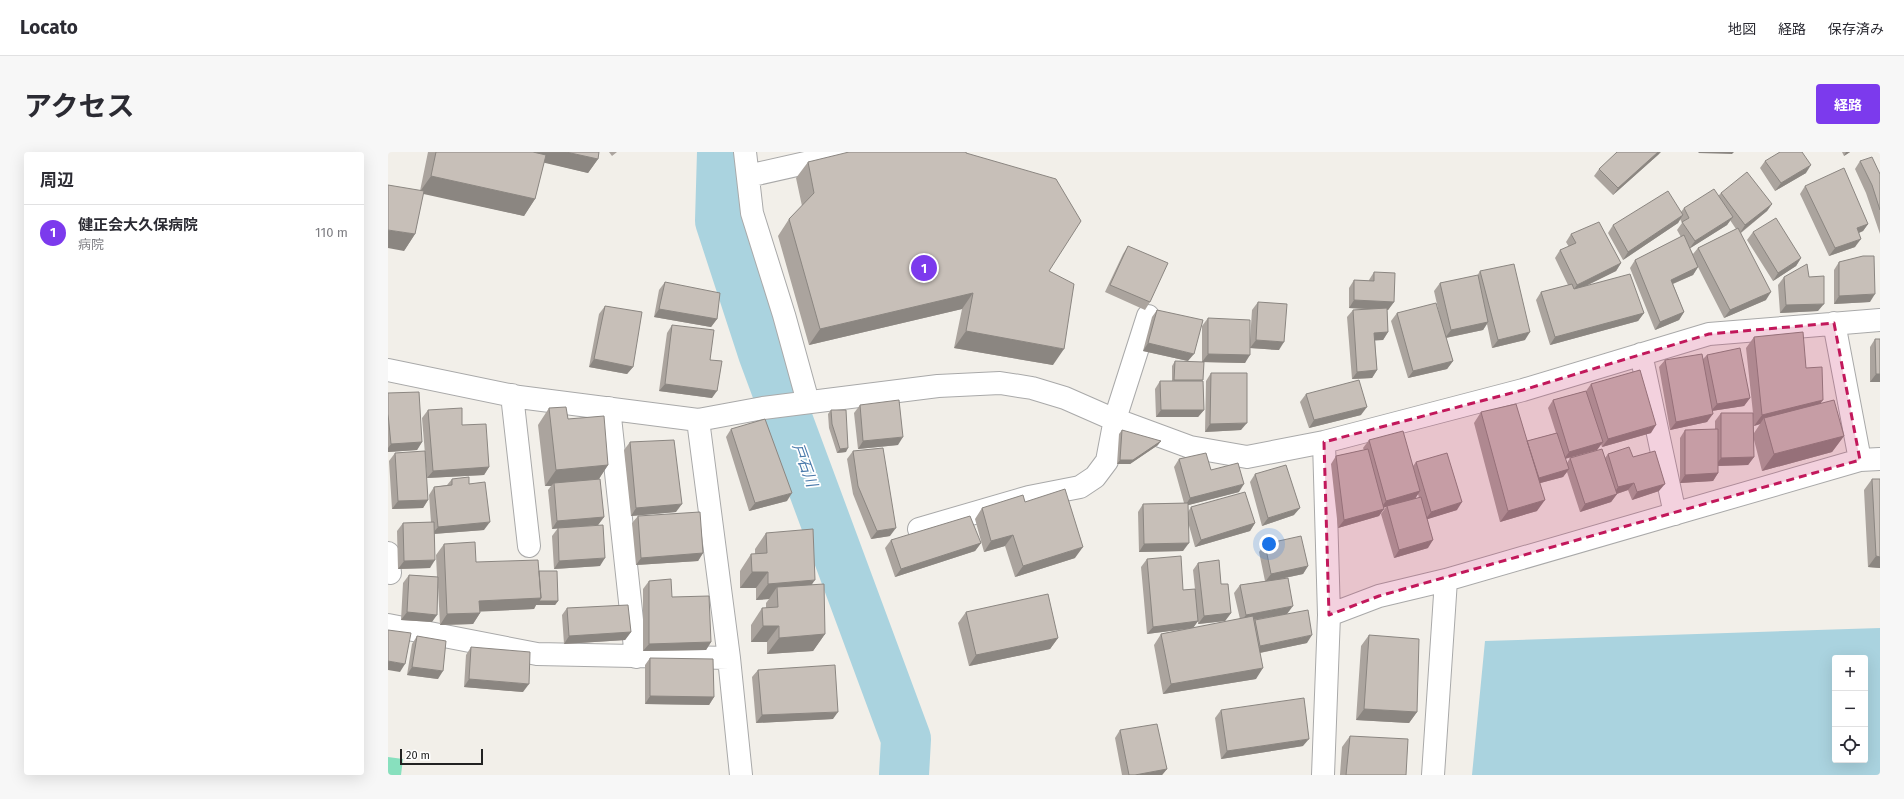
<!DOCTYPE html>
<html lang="ja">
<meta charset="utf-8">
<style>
body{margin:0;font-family:"Fira Sans","Noto Sans JP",sans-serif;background:#f7f7f7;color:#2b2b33}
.controls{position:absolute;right:12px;bottom:12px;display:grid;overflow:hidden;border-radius:4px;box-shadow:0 4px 16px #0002}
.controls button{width:36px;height:36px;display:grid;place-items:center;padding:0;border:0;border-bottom:1px solid #e1e1e2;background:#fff;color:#2b2b33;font:20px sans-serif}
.scale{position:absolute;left:12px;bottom:10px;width:83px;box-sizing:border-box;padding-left:4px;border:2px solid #222;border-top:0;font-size:11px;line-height:14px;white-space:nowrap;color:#222;-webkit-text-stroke:3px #fff;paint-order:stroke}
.you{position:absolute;left:881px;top:392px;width:14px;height:14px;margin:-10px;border:3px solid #fff;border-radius:50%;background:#1a73e8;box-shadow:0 0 0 6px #1a73e833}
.badge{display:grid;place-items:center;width:26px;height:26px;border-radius:50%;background:#7c3aed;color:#fff;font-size:13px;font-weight:700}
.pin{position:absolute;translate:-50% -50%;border:2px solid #fff;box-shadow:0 1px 4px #0006}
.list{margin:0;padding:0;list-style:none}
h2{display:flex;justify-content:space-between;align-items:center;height:52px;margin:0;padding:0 16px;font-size:17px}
h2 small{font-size:13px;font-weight:400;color:#7c7c81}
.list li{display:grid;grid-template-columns:26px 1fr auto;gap:12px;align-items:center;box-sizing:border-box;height:56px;padding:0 16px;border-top:1px solid #e1e1e2}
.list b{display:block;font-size:15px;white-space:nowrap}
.list p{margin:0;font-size:13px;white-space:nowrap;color:#7c7c81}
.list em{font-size:13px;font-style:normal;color:#7c7c81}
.icon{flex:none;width:22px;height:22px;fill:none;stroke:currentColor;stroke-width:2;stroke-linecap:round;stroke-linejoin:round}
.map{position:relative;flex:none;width:1492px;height:623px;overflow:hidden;border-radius:4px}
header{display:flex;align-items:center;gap:24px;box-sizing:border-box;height:56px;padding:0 20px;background:#fff;border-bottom:1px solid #e1e1e2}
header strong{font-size:19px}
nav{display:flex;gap:22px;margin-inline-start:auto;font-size:14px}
.intro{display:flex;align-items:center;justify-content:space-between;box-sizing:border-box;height:96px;padding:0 24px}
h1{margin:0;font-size:28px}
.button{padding:10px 18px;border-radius:4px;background:#7c3aed;color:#fff;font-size:14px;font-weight:700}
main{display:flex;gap:24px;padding:0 24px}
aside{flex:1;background:#fff;border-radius:4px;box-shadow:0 4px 16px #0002}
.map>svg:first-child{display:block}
.pitch{fill:#88e0be}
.water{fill:#aad3df;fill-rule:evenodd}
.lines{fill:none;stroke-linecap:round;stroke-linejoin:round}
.river{stroke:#aad3df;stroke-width:50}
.minor-casing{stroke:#a9a9a9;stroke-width:24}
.minor{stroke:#fff;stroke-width:22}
.wall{fill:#aba49e;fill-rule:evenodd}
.shaded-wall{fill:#8b8681}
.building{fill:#c7bfb8;stroke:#8b8681}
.marked{fill:#c2185b;fill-opacity:0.2;stroke:#c2185b;stroke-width:3;stroke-dasharray:8 5;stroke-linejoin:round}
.labels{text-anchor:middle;stroke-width:3.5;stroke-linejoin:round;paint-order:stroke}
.water-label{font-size:15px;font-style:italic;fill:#4a7aab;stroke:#fff}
</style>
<header>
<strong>Locato</strong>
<nav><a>地図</a><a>経路</a><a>保存済み</a></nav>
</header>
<div class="intro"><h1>アクセス</h1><a class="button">経路</a></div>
<main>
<aside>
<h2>周辺<small></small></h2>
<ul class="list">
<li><span class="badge">1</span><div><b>健正会大久保病院</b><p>病院</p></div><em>110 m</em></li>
</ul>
</aside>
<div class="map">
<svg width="1492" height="623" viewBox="0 0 1492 623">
<rect width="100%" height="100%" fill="#f2efe9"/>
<!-- pitch -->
<path class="pitch" d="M0,605L15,607L13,623H0Z"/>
<!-- water -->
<path class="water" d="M1492,476V623H1084L1097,489ZM1447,506H1477V608H1447Z"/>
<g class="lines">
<!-- river -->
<path class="river" d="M334,0L332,69L375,201L518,587L516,623"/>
<defs>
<path id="minor" d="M357,0L364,61L396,163L420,250
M360,24L466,0
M1446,171L1472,308
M1253,202L1287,362
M0,218L131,245L310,268L375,256L550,234L612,231L644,236L677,246L718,264L802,295L859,305L936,290L1135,238L1321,182L1492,168
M124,243L141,394
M221,256L248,505
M310,268L341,506L353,623
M936,290L941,463
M531,377L641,345L692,335L707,325L719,309L727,267L760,164
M0,401L2,421
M0,473L149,502L341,506
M935,623L941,463L991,444L1058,428L1472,308L1492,307
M1045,623L1058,428"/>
</defs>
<!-- minor casing -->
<use href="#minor" class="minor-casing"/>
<!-- minor -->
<use href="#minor" class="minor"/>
</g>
<!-- wall -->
<path class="wall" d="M40,0H211L210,7L200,21L156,10L147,47L136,64L35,41L27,82L16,99L32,39Z
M221,0H229L224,4Z
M1454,0H1462L1456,4Z
M1271,2L1225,43L1206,24L1211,17Z
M1377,9L1418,21L1387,39L1372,16Z
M1472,9L1492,21V82L1478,41L1467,17Z
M420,10L661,119L665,213L566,196L574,157L421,193L390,84L401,67L414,54L408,26Z
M1417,34L1480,72L1475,79L1471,81L1467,95L1441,104L1412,42Z
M1333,41L1384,52L1379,59L1353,81L1378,148L1336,166L1310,115L1305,123L1285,132L1296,160L1291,168L1267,178L1242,116L1247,108L1293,85L1289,78L1294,71L1292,67L1290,71L1235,108L1220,81L1225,73L1293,60L1296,56L1330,44ZM1342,68L1348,77L1310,96L1305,102L1302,96L1339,73Z
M1365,80L1413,106L1408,114L1385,129L1359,88Z
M1183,82L1233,111L1228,119L1196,135L1256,161L1250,169L1162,193L1148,148L1153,140L1180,133L1167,106L1172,98L1181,95L1178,90Z
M740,94L762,150L757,158L717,140L735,102Z
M1451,110L1482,150L1446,152V118Z
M1092,119L1137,188L1104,196L1099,172L1095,178L1058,186L1065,209L1059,217L1020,226L1003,169L1009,161L1054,174L1046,139L1052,131L1089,124Z
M986,120L1006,150L1000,158H999L1000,180L995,188H987L989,218L984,226L964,227L959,165L965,158L979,157L961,156V136L966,128L981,129V128Z
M1396,125H1421L1430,159L1392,161L1390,133Z
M277,130L329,167L323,175L266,165L271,138Z
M870,150L891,198L862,196L857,211L814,210V174L820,166L862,189L864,158Z
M217,154L245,215L239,222L201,215L211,162Z
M769,158L800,209L755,199L764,165Z
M284,173L322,208L324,246L271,239L279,181Z
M1366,185L1418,216L1432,252L1456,284L1444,300L1374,319L1366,288V305L1360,313L1330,314V321L1325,329L1292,331V286L1297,278H1327V269L1333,261H1365L1358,196ZM1365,263L1366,274L1372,272L1366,281Z
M1487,187L1492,230H1482V195Z
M1319,203L1362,246L1356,254L1324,259L1319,270L1282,278L1271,215L1277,208L1315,207Z
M787,209L815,229L816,258L810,265H768L767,237L772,229H784V214Z
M823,221L853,278L817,280L818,229Z
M1203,232L1263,281L1214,295L1213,292L1209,298L1177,307L1179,311L1182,306H1217L1220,302L1245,305L1271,339L1244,348L1240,338L1229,342L1223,350L1192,360L1179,320L1175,325L1152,331L1149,359L1112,370L1086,271L1093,260L1139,289L1168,281L1160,256L1165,248L1198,239Z
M0,241L34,290L29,298L0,300Z
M918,242L973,263L921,276L912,250Z
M472,253L510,293L470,297L466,261Z
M161,256L180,267L220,313L210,328L216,365L210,373L187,375L212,414L166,417L164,384L170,376L164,377L160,338L163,334H157L150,273Z
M40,258L74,273L101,315L96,323L39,326L34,266Z
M443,258L458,300L449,301L441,276L440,262Z
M343,277L399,349L361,359L338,285Z
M734,278L770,293L742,312H729L731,282Z
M981,288L1025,314L1028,310L1069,358L1039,367L1040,396L1006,406L993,362L998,355H996L991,364L950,376L943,312L948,304L976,298L975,296ZM1030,342L1031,346H1027Z
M242,290L288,360L243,364L236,298Z
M465,299L502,384L483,387L465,342L459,307Z
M7,301L40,348L35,356L4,357L1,309Z
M791,307L823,318L851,340L800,353V360L803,355L867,371L862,379L807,395L800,370L795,399L751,400L750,360L755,352L796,351L786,315Z
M867,322L906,363L874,374L862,330Z
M64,327L81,332L96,378L46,382L42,416L10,417L9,379L15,371L43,370L41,343L46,335L59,333Z
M1484,327L1492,416L1480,415L1476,338Z
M637,350L687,406L627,425L617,394L596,400L587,367L594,356Z
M250,364L315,401L310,409L248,413L244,371Z
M378,381L424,432L437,482L425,499L379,502V490H363V473L374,456H378V451L381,447L368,448V436H352V419L363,402H367V397Z
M503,388L593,391L587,399L507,425L497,396Z
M56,392L88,410L151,419L170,449L167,453H148L146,457L92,459V461L85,472L52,473L50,435L44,470L13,468L15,431L21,423L49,425L48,403Z
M877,392L920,414L915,422L897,426L899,462L867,468L919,491L872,501L868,527L775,542L766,493L773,482L797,477L759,482L753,415L759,407L795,438L807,437L805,418L810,411L833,432L843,461L837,469L810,472V469L805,476L852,467L846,441L852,433L877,429L871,400Z
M261,429L323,490L318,498L255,499V437Z
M179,456L243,480L237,488L176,492L174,463Z
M578,460L670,486L662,497L581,514L570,471Z
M981,483L1029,560L1021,571L968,568L973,494Z
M29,484L50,527L19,523L24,492Z
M83,495L135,540L76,535L78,503Z
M262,506L326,545L321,553L257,552V513Z
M370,518L445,567L368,571L364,525Z
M833,558L915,594L833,607L827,566Z
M732,578L779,617L774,623H734L727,586Z
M962,584L1018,623H952L954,595Z"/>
<!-- shaded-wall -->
<path class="shaded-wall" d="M110,0H178L210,7L200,21Z
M1270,0H1273L1271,2L1225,43L1230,36Z
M1311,0H1346L1344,2L1310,1Z
M1458,0H1462L1456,4Z
M1423,13L1418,21L1387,39L1393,31Z
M43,24L147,47L136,64L31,41Z
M1384,52L1379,59L1352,81L1357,73Z
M1295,63L1290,71L1235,108L1240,100Z
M1345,65L1339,73L1301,97L1307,89Z
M1480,72L1475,79L1463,84L1469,76Z
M0,78L27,82L16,99L0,96Z
M1473,87L1467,95L1441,104L1447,96Z
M1413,106L1408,114L1385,129L1390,121Z
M1233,111L1228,119L1183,141L1189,133Z
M1310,115L1305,123L1277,135L1283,128Z
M1383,140L1378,148L1336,166L1342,158Z
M585,141L574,157L421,193L432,177Z
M1487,142L1482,150L1446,152L1451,144Z
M966,148L1006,150L1000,158L961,156Z
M1436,152L1430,159L1392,161L1398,153Z
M271,157L329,167L323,175L266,165Z
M1296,160L1291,168L1267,178L1272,170Z
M1256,161L1250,169L1162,193L1167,185Z
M1100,170L1095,178L1057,186L1063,178Z
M578,179L676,197L665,213L566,196Z
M1000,180L995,188L981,189L986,181Z
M1142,180L1137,188L1104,196L1110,188Z
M868,188L896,190L891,198L862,196Z
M760,191L806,202L800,209L755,199Z
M820,202L862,203L857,211L814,210Z
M206,207L245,215L239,222L201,215Z
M1065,209L1059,217L1020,226L1025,219Z
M989,218L984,226L964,227L969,220Z
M1488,222H1492V230H1482Z
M277,232L329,239L324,246L271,239Z
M1362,246L1356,254L1323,259L1329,252Z
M1435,248L1427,259L1376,266L1372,272L1366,274L1374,263Z
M979,255L973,263L921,276L926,268Z
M773,258H816L810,265H768Z
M1325,262L1319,270L1282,278L1288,270Z
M859,271L853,278L817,280L822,272Z
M1268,273L1263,281L1214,295L1220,287Z
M1456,284L1444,300L1374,319L1386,302Z
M515,285L510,293L470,297L475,289Z
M773,289L770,293L742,312H729L732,308Z
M34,290L29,298L0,300V296L3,292Z
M1215,290L1209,298L1176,307L1181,300Z
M460,296L458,300L449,301L452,297Z
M1366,305L1360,313L1327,314L1333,306Z
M220,313L209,330L166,331L163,334H157L168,318Z
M101,315L96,323L39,326L45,319Z
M1181,317L1175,325L1145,333L1151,326Z
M1330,321L1325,329L1292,331L1297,323Z
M1246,331L1240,338L1225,343L1230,335Z
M856,332L851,340L797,354L802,346Z
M1277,332L1271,339L1244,348L1249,340Z
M1032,339L1027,347L999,354L998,355L992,357L998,349Z
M404,341L399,349L361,359L367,351Z
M1229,342L1223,350L1192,360L1197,352Z
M40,348L35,356L4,357L10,349Z
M1157,348L1149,359L1112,370L1120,359Z
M1074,350L1069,358L1037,368L1043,360Z
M294,352L288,360L243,364L248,356Z
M912,356L906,363L874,374L880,366Z
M996,357L991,364L950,376L956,368Z
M216,365L210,373L164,377L169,369Z
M102,370L96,378L44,382L50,375Z
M867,371L862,379L807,395L813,388Z
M508,376L502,384L483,387L489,379Z
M625,383L617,394L596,400L603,389Z
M1045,388L1040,396L1006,406L1011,398Z
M593,391L587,399L507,425L513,417Z
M801,391L795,399L751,400L756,392Z
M695,395L687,406L627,425L635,414Z
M315,401L310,409L248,413L253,406Z
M1488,404L1492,405V416L1480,415Z
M217,406L212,414L166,417L171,409Z
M47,408L42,416L10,417L16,409Z
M920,414L915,422L877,430L883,422Z
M364,420H380L368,436H352Z
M427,428L415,445L389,435L381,447L368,448L380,432Z
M153,446L170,449L167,453H148L146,457L84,460L91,449Z
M905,454L899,462L852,470L858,463Z
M19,460L49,463L44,470L13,468Z
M92,461L85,472L52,473L59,462Z
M843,461L837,469L810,472L816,464Z
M810,469L805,476L759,482L765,475Z
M375,474H391L379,490H363Z
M243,480L237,488L176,492L181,484Z
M437,482L425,499L379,502L391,486Z
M924,483L919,491L866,502L872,494Z
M670,486L662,497L581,514L588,503Z
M323,490L318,498L255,499L261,492Z
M0,509L17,512L12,520L0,518Z
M24,515L55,519L50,527L19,523Z
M875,516L868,527L775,542L783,532Z
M81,527L141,532L135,540L76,535Z
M262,544L326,545L321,553L257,552Z
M976,557L1029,560L1021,571L968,568Z
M450,560L445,567L368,571L374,563Z
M921,587L915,594L833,607L839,599Z
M779,617L774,623H747Z"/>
<!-- building -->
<path class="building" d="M48,0H145L158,3L147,47L43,24Z
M178,0H211L210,7Z
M461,0H578V1L668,27L693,69L661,119L686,132L676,197L578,179L585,141L432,177L401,67L426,41L420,10Z
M1229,0H1270L1230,36L1211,17Z
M1392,0H1414L1423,13L1393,31L1377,9Z
M1484,5L1492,22V58L1484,33L1472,9Z
M1456,16L1480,72L1469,76L1473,87L1447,96L1417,34Z
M1359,20L1384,52L1357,73L1333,41Z
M0,33L36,39L27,82L0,78Z
M1326,37L1345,65L1307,89L1294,70L1301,66L1296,56Z
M1280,39L1295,63L1240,100L1225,73Z
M1388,66L1413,106L1390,121L1365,80Z
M1211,70L1233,111L1189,133L1172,98L1188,91L1183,82Z
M1350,76L1383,140L1342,158L1310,96Z
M1296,83L1310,115L1283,128L1296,160L1272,170L1247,108Z
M740,94L780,111L762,150L722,133Z
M1475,104H1486L1487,142L1451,144V110Z
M1126,112L1142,180L1110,188L1092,119Z
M1419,112L1421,125L1436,124V152L1398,153L1396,125Z
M986,120L1007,121L1006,150L966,148V128L986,129Z
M1242,122L1256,161L1167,185L1153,140L1184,132L1186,137Z
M1090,123L1100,170L1063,178L1052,131Z
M277,130L332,141L329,167L271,157Z
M870,150L899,152L896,190L868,188Z
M1048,151L1065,209L1025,219L1009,161Z
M217,154L254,160L245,215L206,207Z
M999,156L1000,180L986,181L989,218L969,220L965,158Z
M769,158L815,168L806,202L760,191Z
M820,166L862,168V203L820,202Z
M284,173L326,178L322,208L334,209L329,239L277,232Z
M1415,180L1418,216L1434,215L1435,248L1374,263L1366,185Z
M1487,187H1492V222H1488Z
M1352,196L1362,246L1329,252L1319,203Z
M1314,202L1325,262L1288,270L1277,208Z
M787,209L816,210L815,228H786Z
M1252,218L1268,273L1220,287L1203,232Z
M823,221H859V271L822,272Z
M971,228L979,255L926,268L918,242Z
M772,229H815L816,258H773Z
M1198,239L1215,290L1181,300L1165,248Z
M31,240L34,290L3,292L0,262V241Z
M511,248L515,285L475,289L472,253Z
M1446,248L1456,284L1386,302L1376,266Z
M1128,252L1157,348L1120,359L1093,260Z
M178,255L180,267L216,264L220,313L168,318L161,256Z
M74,256V273L98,272L101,315L45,319L40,258Z
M443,258H458L460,296L452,297L444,272Z
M1333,261H1365L1366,305L1333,306Z
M377,267L404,341L367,351L343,277Z
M1330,277V321L1297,323V278Z
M734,278L773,289L745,308H732Z
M1015,279L1032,339L998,349L981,288Z
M1169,281L1181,317L1151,326L1139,289Z
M286,288L294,352L248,356L242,290Z
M1241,295L1245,305L1267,299L1277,332L1249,340L1246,331L1230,335L1220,302Z
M495,296L508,376L489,379L470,334L465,299Z
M980,297L996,357L956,368L948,304Z
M1214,297L1229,342L1197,352L1182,306Z
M37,299L40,348L10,349L7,301Z
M818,301L823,318L850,311L856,332L802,346L791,307Z
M1059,301L1074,350L1043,360L1028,310Z
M898,313L912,356L880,366L867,322Z
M81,325V332L97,330L102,370L50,375L46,335L64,333V327Z
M212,327L216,365L169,369L166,331Z
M1484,327H1492V405L1488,404Z
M677,337L695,395L635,414L625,383L603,389L594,356L635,343L637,350Z
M857,340L867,371L813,388L803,355Z
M1033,345L1045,388L1011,398L999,354Z
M800,351L801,391L756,392L755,352Z
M312,360L315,401L253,406L250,364Z
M582,364L593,391L513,417L503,388Z
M46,370L47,408L16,409L15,371Z
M215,373L217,406L171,409L170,376Z
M425,377L427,428L380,432V420H364L363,402L379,401L378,381Z
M913,384L920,414L883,422L877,392Z
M87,390L88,410L150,408L153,446L91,449L92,461L59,462L56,392Z
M793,404L795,438L807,437L810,469L765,475L759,407Z
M831,408L833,432H840L843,461L816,464L810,411Z
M151,419H169L170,449H151L153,446Z
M21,423L50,425L49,463L19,460Z
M900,426L905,454L858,463L852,433Z
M283,427L284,445L321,444L323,490L261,492V429Z
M436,432L437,482L391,486V474H375L374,456L390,455L389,435Z
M660,442L670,486L588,503L578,460Z
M240,453L243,480L181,484L179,456Z
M920,458L924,483L872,494L867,468Z
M865,464L875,516L783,532L773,482Z
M0,478L23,481L17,512L0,509Z
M981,483L1031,487L1029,560L976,557Z
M29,484L58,489L55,519L24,515Z
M83,495L142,500L141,532L81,527Z
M262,506L325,507L326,545L262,544Z
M447,513L450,560L374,563L370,518Z
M916,546L921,587L839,599L833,558Z
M769,572L779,617L747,623H741L732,578Z
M962,584L1020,587L1018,623H958Z"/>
<!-- marked area -->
<path class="marked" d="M1446,171L1472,308L991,444L941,463L936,290L1135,238L1321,182Z"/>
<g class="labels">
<!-- water labels -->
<g class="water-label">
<text transform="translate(417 313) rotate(70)" y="5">戸石川</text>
</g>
</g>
</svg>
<div class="controls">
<button>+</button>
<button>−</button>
<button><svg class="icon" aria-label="locate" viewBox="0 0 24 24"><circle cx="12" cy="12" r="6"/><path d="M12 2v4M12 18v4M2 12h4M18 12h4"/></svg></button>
</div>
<div class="scale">20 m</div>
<div class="you"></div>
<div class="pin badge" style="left:536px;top:116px">1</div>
</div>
</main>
